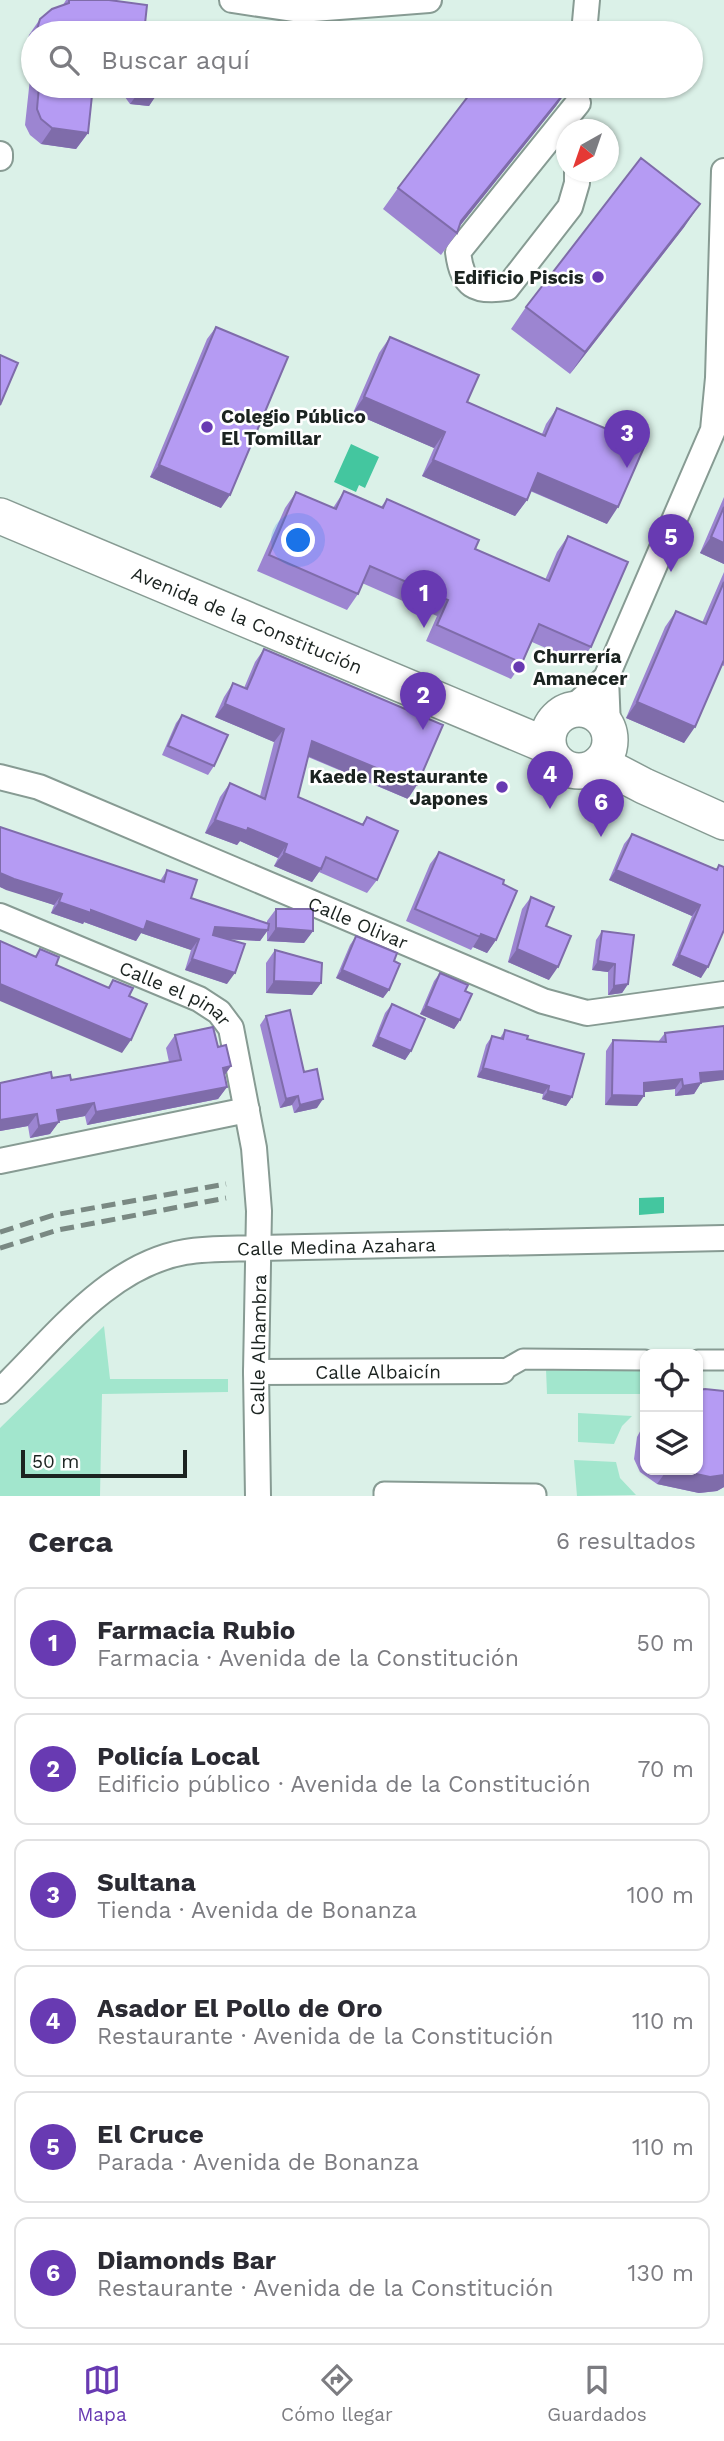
<!DOCTYPE html>
<html lang="es">
<meta charset="utf-8">
<style>
body{margin:0;font-family:"Work Sans",sans-serif;background:#f7f7f7;color:#2b2b33}
.controls{position:absolute;right:21px;bottom:21px;display:grid;overflow:hidden;border-radius:14px;box-shadow:0 2px 5px #0004}
.controls button{width:63px;height:63px;display:grid;place-items:center;padding:0;border:0;border-bottom:2px solid #e1e1e2;background:#fff;color:#2b2b33;font:35px sans-serif}
.compass{position:absolute;left:556px;top:119px;width:63px;height:63px;border-radius:50%;background:#fff;box-shadow:0 2px 5px #0004;rotate:220deg}
.scale{position:absolute;left:21px;bottom:18px;width:166px;box-sizing:border-box;padding-left:7px;border:4px solid #1b2320;border-top:0;font-size:19px;line-height:24px;white-space:nowrap;color:#1b2320;-webkit-text-stroke:5px #fff;paint-order:stroke}
.you{position:absolute;left:299px;top:541px;width:24px;height:24px;margin:-18px;border:5px solid #fff;border-radius:50%;background:#1a73e8;box-shadow:0 0 0 10px #1a73e833}
.badge{display:grid;place-items:center;width:46px;height:46px;border-radius:50%;background:#683ab2;color:#fff;font-size:23px;font-weight:700}
.pin{position:absolute;translate:-50% -58px;filter:drop-shadow(0 2px 4px #0008)}
.pin::after{content:'';position:absolute;top:37px;width:24px;height:21px;background:inherit;clip-path:polygon(0 0,100% 0,50% 100%)}
.list{margin:0;padding:0;list-style:none}
h2{display:flex;justify-content:space-between;align-items:center;height:91px;margin:0;padding:0 28px;font-size:30px}
h2 small{font-size:23px;font-weight:400;color:#7c7c81}
.list li{display:grid;grid-template-columns:46px 1fr auto;gap:21px;align-items:center;box-sizing:border-box;height:112px;margin:0 14px 14px;padding:0 14px;border:2px solid #e1e1e2;border-radius:14px}
.list b{display:block;font-size:26px;white-space:nowrap}
.list p{margin:0;font-size:23px;white-space:nowrap;color:#7c7c81}
.list em{font-size:23px;font-style:normal;color:#7c7c81}
.icon{flex:none;width:38px;height:38px;fill:none;stroke:currentColor;stroke-width:2;stroke-linecap:round;stroke-linejoin:round}
.map{position:relative;flex:none;width:724px;height:1496px;overflow:hidden}
.search{position:absolute;background:#fff;box-shadow:0 2px 5px #0004;left:21px;right:21px;top:21px;height:77px;display:flex;align-items:center;gap:18px;box-sizing:border-box;padding:0 24px;border-radius:38px;color:#7c7c81;font-size:26px}
.sheet{height:847px;background:#fff}
nav{display:flex;justify-content:space-around;align-items:center;box-sizing:border-box;height:98px;border-top:2px solid #e1e1e2;background:#fff;font-size:19px;color:#7c7c81}
nav a{display:grid;justify-items:center;gap:4px}
nav .on{color:#683ab2}
.map>svg:first-child{display:block}
.green{fill:#a2e6cd}
.water{fill:#44c69f}
.lines{fill:none;stroke-linecap:round;stroke-linejoin:round}
.pedestrian-casing{stroke:#879b93;stroke-width:23}
.minor-casing{stroke:#879b93;stroke-width:28}
.secondary-casing{stroke:#879b93;stroke-width:38}
.pedestrian{stroke:#fff;stroke-width:19}
.minor{stroke:#fff;stroke-width:24}
.secondary{stroke:#fff;stroke-width:35}
.rail{stroke:#7a8983;stroke-width:5;stroke-dasharray:14 7;stroke-linecap:butt}
.wall{fill:#9c85d1}
.shaded-wall{fill:#7f6caa}
.building{fill:#b59bf3;stroke:#7f6caa;stroke-width:2}
.poi-dot{fill:#683ab2;stroke:#fff;stroke-width:2.5}
.labels{text-anchor:middle;stroke-width:5;stroke-linejoin:round;paint-order:stroke}
.poi-label{font-size:19px;font-weight:bold;fill:#1b2320;stroke:#fff;text-anchor:end}
.street-label{font-size:19px;fill:#1b2320;stroke:#fff}
</style>
<div class="map">
<svg width="724" height="1496" viewBox="0 0 724 1496">
<rect width="100%" height="100%" fill="#dbf1e8"/>
<!-- green -->
<path class="green" d="M104,1326L110,1379H228V1392L102,1394L100,1496H0V1428Z
M546,1369L645,1371V1394H547Z
M578,1413L632,1416L622,1426L614,1444L578,1442Z
M574,1460L616,1462L620,1478L636,1495L577,1496Z"/>
<!-- water -->
<path class="water" d="M351,444L379,457L365,488L359,485L356,492L334,482Z
M664,1197V1213L639,1215V1198Z"/>
<g class="lines">
<defs>
<path id="pedestrian" d="M698,1360H724
M502,1371L523,1359L645,1360
M384,1496V1492L536,1494V1496"/>
<g id="minor">
<path d="M232,0L300,10L429,0"/>
<path d="M584,33L587,0"/>
<path d="M0,154V158"/>
<path d="M577,172V183L570,207L507,288C475,293 462,286 458,252L578,103"/>
<path d="M606,678L608,727"/>
<path d="M570,710L606,678L713,430L718,378L724,171"/>
<path id="s1" d="M0,777L39,787L543,1001L587,1013L724,994"/>
<path id="s2" d="M0,916L199,999L219,1012L231,1028L254,1148L259,1211L256,1372L258,1496"/>
<path d="M0,1161L247,1110"/>
<path id="s3" d="M256,1372L502,1371"/>
<path id="s4" d="M0,1391C53,1340 108,1265 185,1252C209,1248 235,1249 260,1248L724,1238"/>
</g>
<g id="secondary">
<path id="s5" d="M0,516L548,746"/>
<circle cx="579" cy="740" r="31"/>
<path d="M600,763L644,786L724,822"/>
</g>
</defs>
<!-- pedestrian casing -->
<use href="#pedestrian" class="pedestrian-casing"/>
<!-- minor casing -->
<use href="#minor" class="minor-casing"/>
<!-- secondary casing -->
<use href="#secondary" class="secondary-casing"/>
<!-- pedestrian -->
<use href="#pedestrian" class="pedestrian"/>
<!-- minor -->
<use href="#minor" class="minor"/>
<!-- secondary -->
<use href="#secondary" class="secondary"/>
<!-- rail -->
<path class="rail" d="M0,1232L54,1215L226,1184
M0,1248L58,1230L226,1198"/>
</g>
<!-- wall -->
<path class="wall" d="M66,0H109L144,33H33V86H93L88,133L76,149L41,144L30,135L25,125L32,60H22L29,35L40,19L63,5Z
M117,86H161L149,106L130,104Z
M570,86L556,106L459,227L457,233L441,255L383,209L398,188Z
M685,226L570,374L511,329L526,307Z
M216,327L221,508L150,477L207,339Z
M390,337L467,402L542,434L546,424L557,408L607,524L530,491L527,500L515,516L422,476L434,448L353,413L379,353Z
M344,491L381,507L387,499L475,549L545,580L557,552L568,536L591,647L580,663L532,642L522,663L511,679L426,641L437,616L362,583L358,594L347,610L257,571L285,508L296,492L333,508Z
M724,497V564L700,553Z
M724,572V666L722,665L684,743L626,718L665,627L676,611L702,623Z
M264,649L408,799L308,757L298,797L362,824L367,817L377,880L367,893L319,872L312,882L274,866L278,858L240,841L237,845L205,833L220,797L230,783L260,796L274,742L215,717L224,697L233,683L244,688L255,662Z
M182,715L214,766L208,775L162,755L176,723Z
M0,827L160,881L167,870L191,898L267,924V921L276,909L313,931L304,943L267,941V931L260,941L227,939V984L185,970L191,950L141,933L136,941L84,922L83,924L51,913L54,905L0,887Z
M632,834L716,869L719,865L701,978L672,965L692,916L609,880L624,844Z
M439,852L503,884L496,940L487,953L473,947L471,950L406,921L430,864Z
M531,897L546,926L549,980L508,962L522,909Z
M602,931L628,984L622,993L608,995V972L592,970L596,940Z
M356,936L394,961L389,990L383,998L336,978L350,945Z
M275,950L321,983L312,995L266,993V963Z
M440,973L465,991L460,1020L454,1029L420,1014L434,981Z
M392,1004L411,1051L405,1060L372,1046L385,1013Z
M266,1016L304,1072L317,1108L294,1113L292,1105L280,1108L260,1025Z
M505,1030L527,1039L572,1097L566,1106L542,1099L543,1094L477,1077L486,1045L492,1036L500,1038Z
M665,1033L701,1083L694,1094L675,1096V1089L644,1092L637,1106L605,1105L606,1051L613,1040L658,1042Z
M175,1035L218,1047L231,1066L224,1076L227,1087L218,1099L87,1125L85,1116L59,1121L50,1134L30,1138L28,1126L0,1131V1083L52,1078L71,1080L169,1062L166,1048Z
M724,1391V1487L717,1491L699,1493L657,1484L640,1472L634,1459L637,1437L645,1422V1470H698Z"/>
<!-- shaded-wall -->
<path class="shaded-wall" d="M33,43V58L32,60H22Z
M570,86L556,106L455,232L461,221Z
M142,88L160,90L149,106L130,104Z
M52,128L88,133L76,149L41,144Z
M700,204L685,226L570,374L585,352Z
M364,397L445,432L434,448L353,413Z
M433,460L527,500L515,516L422,476Z
M159,465L230,495L221,508L150,477Z
M538,473L618,507L607,524L527,489Z
M711,537L724,543V564L700,553Z
M637,702L695,727L684,743L626,718Z
M225,704L284,729L274,742L215,717Z
M312,741L417,785L408,799L303,754Z
M215,820L248,828L287,844L278,858L240,841L237,845L205,833Z
M284,853L321,869L312,882L274,866Z
M616,870L700,905L692,916L609,880Z
M0,873L62,894L54,905L6,890L0,887Z
M59,902L91,910L147,921L199,939L191,950L141,933L136,941L84,922L83,924L51,913Z
M215,927L268,930L260,941L207,938Z
M276,928L313,931L304,943L267,941Z
M481,934L496,940L487,953L473,947Z
M517,949L558,967L549,980L508,962Z
M679,955L708,967L701,978L672,965Z
M192,959L235,973L227,984L185,970Z
M598,961L615,964L608,972L592,970Z
M342,970L389,990L383,998L336,978Z
M274,981L321,983L312,995L266,993Z
M0,984L131,1040L122,1053L0,1001Z
M628,984L622,993L608,995L614,986Z
M426,1006L460,1020L454,1029L420,1014Z
M378,1037L411,1051L405,1060L372,1046Z
M231,1066L222,1079L223,1068Z
M483,1068L549,1086L543,1094L477,1077Z
M724,1071V1080L693,1084L700,1073Z
M682,1079L675,1089L637,1093L644,1083Z
M701,1083L694,1094L675,1096L683,1086Z
M227,1087L218,1099L87,1125L96,1112Z
M548,1091L572,1097L566,1106L542,1099Z
M612,1095L644,1096L637,1106L605,1105Z
M298,1096L292,1105L280,1108L286,1099Z
M323,1099L317,1108L294,1113L300,1105Z
M94,1103L85,1116L48,1123L57,1110Z
M37,1114L28,1126L0,1131V1120Z
M59,1122L50,1134L30,1138L39,1126Z
M667,1470H678L724,1475V1487L717,1491L699,1493L657,1484Z"/>
<!-- building -->
<path class="building" d="M69,0H109L147,5L144,33H36L40,19L52,9L69,3Z
M39,86H93L88,133L52,128L41,119L37,109Z
M140,86H161L160,90L142,88Z
M476,86H570L461,221L457,233L398,188Z
M641,158L700,204L585,352L526,307Z
M216,327L288,357L230,495L159,465Z
M390,337L479,375L467,402L545,436L557,408L645,445L618,507L538,473L527,500L433,460L445,432L364,397Z
M0,355L18,363L0,405Z
M344,491L383,508L387,499L479,540L475,549L549,581L568,536L628,562L591,647L539,624L522,663L437,625L448,600L370,566L358,594L269,555L296,492L336,509Z
M724,507V543L711,537Z
M724,582V660L695,727L637,702L676,611L706,624Z
M264,649L443,725L417,785L312,741L298,797L363,825L367,817L398,831L377,880L326,857L321,869L284,853L287,844L248,828L247,831L215,820L230,783L265,799L284,729L225,704L233,683L247,689Z
M182,715L228,735L214,766L168,746Z
M0,827L164,882L167,870L197,880L191,898L269,924L268,930L215,927L213,935L245,944L235,973L192,959L199,939L147,921L144,930L91,910V913L59,902L62,894L14,879L0,873Z
M632,834L717,870L719,865L724,867V930L708,967L679,955L700,905L616,870Z
M439,852L504,880L503,884L517,891L496,940L481,934L480,937L415,909Z
M531,897L554,907L546,926L571,936L558,967L517,949Z
M276,909H313V931L276,928Z
M602,931L634,935L628,984L614,986L615,964L598,961Z
M356,936L397,953L394,961L400,964L389,990L342,970Z
M0,941L36,957L40,949L59,957L56,965L109,988L113,980L133,988L129,996L147,1004L131,1040L0,984Z
M275,950L322,963L321,983L274,981Z
M440,973L468,985L465,991L472,994L460,1020L426,1006Z
M392,1004L425,1019L411,1051L378,1037Z
M290,1010L304,1072L317,1069L323,1099L300,1105L298,1096L286,1099L266,1016Z
M724,1026V1071L700,1073L701,1083L683,1086L682,1079L644,1083V1096L612,1095L613,1040L666,1042L665,1033Z
M213,1027L218,1047L226,1045L231,1066L223,1068L227,1087L96,1112L94,1103L57,1110L59,1122L39,1126L37,1114L0,1120V1083L51,1072L52,1078L70,1075L71,1080L181,1060L175,1035Z
M505,1030L528,1036L527,1039L584,1054L572,1097L548,1091L549,1086L483,1068L492,1036L503,1039Z
M705,1389L724,1391V1475L710,1477L678,1470H698V1390Z"/>
<!-- markers -->
<g class="poi-dot">
<circle cx="598" cy="277" r="7"/>
<circle cx="207" cy="427" r="7"/>
<circle cx="519" cy="667" r="7"/>
<circle cx="502" cy="787" r="7"/>
</g>
<g class="labels">
<!-- poi labels -->
<g class="poi-label">
<text x="584" y="284">Edificio Piscis</text>
<text x="221" y="423" text-anchor="start">Colegio Público<tspan x="221" dy="22">El Tomillar</tspan></text>
<text x="533" y="663" text-anchor="start">Churrería<tspan x="533" dy="22">Amanecer</tspan></text>
<text x="488" y="783">Kaede Restaurante<tspan x="488" dy="22">Japones</tspan></text>
</g>
<!-- street labels -->
<g class="street-label">
<text dy="7" stroke="none"><textPath href="#s5" startOffset="268">Avenida de la Constitución</textPath></text>
<text dy="7" stroke="none"><textPath href="#s1" startOffset="387">Calle Olivar</textPath></text>
<text dy="7" stroke="none"><textPath href="#s2" startOffset="192">Calle el pinar</textPath></text>
<text dy="7" stroke="none"><textPath href="#s4" startOffset="387">Calle Medina Azahara</textPath></text>
<text transform="translate(258 1345) rotate(-89)" y="7">Calle Alhambra</text>
<text dy="7" stroke="none"><textPath href="#s3" startOffset="122">Calle Albaicín</textPath></text>
</g>
</g>
</svg>
<div class="controls">
<button><svg class="icon" aria-label="locate" viewBox="0 0 24 24"><circle cx="12" cy="12" r="6"/><path d="M12 2v4M12 18v4M2 12h4M18 12h4"/></svg></button>
<button><svg class="icon" aria-label="layers" viewBox="0 0 24 24"><path d="M12 4l9 5-9 5-9-5zM3 14l9 5 9-5"/></svg></button>
</div>
<svg class="compass" viewBox="-18 -18 36 36"><path d="M0-13l5 13h-10z" fill="#e53935"/><path d="M0 13l5-13h-10z" fill="#7c7c81"/></svg>
<div class="scale">50 m</div>
<div class="you"></div>
<div class="pin badge" style="left:424px;top:628px">1</div>
<div class="pin badge" style="left:423px;top:730px">2</div>
<div class="pin badge" style="left:627px;top:468px">3</div>
<div class="pin badge" style="left:550px;top:809px">4</div>
<div class="pin badge" style="left:671px;top:572px">5</div>
<div class="pin badge" style="left:601px;top:837px">6</div>
<div class="search"><svg class="icon" aria-label="search" viewBox="0 0 24 24"><circle cx="10" cy="10" r="6"/><path d="M15 15l6 6"/></svg>Buscar aquí</div>
</div>
<section class="sheet">
<h2>Cerca<small>6 resultados</small></h2>
<ul class="list">
<li><span class="badge">1</span><div><b>Farmacia Rubio</b><p>Farmacia · Avenida de la Constitución</p></div><em>50 m</em></li>
<li><span class="badge">2</span><div><b>Policía Local</b><p>Edificio público · Avenida de la Constitución</p></div><em>70 m</em></li>
<li><span class="badge">3</span><div><b>Sultana</b><p>Tienda · Avenida de Bonanza</p></div><em>100 m</em></li>
<li><span class="badge">4</span><div><b>Asador El Pollo de Oro</b><p>Restaurante · Avenida de la Constitución</p></div><em>110 m</em></li>
<li><span class="badge">5</span><div><b>El Cruce</b><p>Parada · Avenida de Bonanza</p></div><em>110 m</em></li>
<li><span class="badge">6</span><div><b>Diamonds Bar</b><p>Restaurante · Avenida de la Constitución</p></div><em>130 m</em></li>
</ul>
</section>
<nav>
<a class="on"><svg class="icon" aria-label="map" viewBox="0 0 24 24"><path d="M3 6l6-2 6 2 6-2v14l-6 2-6-2-6 2zM9 4v14M15 6v14"/></svg>Mapa</a>
<a><svg class="icon" aria-label="directions" viewBox="0 0 24 24"><path d="M12 3l9 9-9 9-9-9zM9 14v-3h6M13 9l2 2-2 2"/></svg>Cómo llegar</a>
<a><svg class="icon" aria-label="saved" viewBox="0 0 24 24"><path d="M7 4h10v16l-5-4-5 4z"/></svg>Guardados</a>
</nav>
